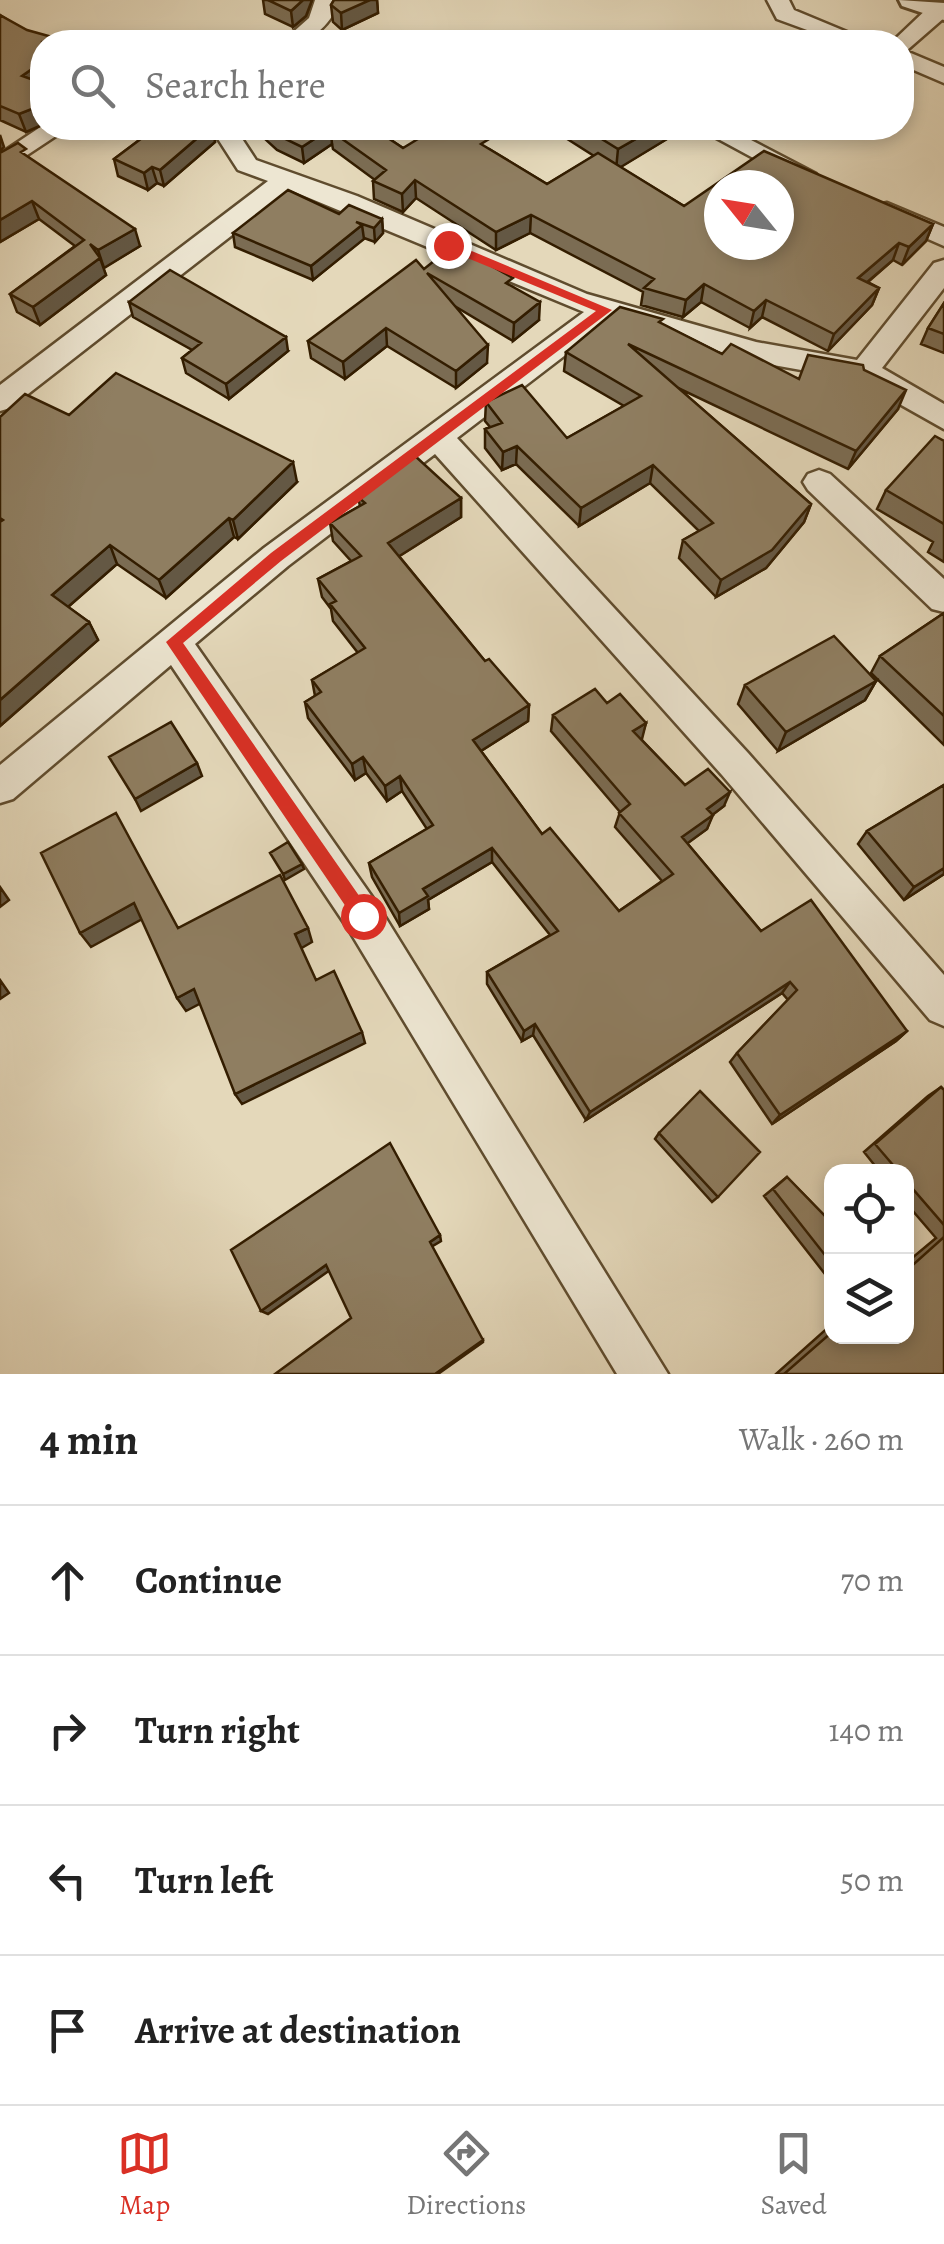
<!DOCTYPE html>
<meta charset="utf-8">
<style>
body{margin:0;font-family:Alegreya,serif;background:#f6f6f6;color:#222}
.controls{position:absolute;right:30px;bottom:30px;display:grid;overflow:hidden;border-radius:20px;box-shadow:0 5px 15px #0003}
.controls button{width:90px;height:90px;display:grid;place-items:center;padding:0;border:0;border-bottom:2px solid #e0e0e0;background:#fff;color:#222;font:50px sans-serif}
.compass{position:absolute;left:704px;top:170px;width:90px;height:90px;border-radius:50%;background:#fff;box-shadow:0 5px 15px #0003;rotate:300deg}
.stop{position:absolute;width:30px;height:30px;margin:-22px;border:8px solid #d93025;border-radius:50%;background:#fff}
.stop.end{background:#d93025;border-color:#fff;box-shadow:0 2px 10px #0008}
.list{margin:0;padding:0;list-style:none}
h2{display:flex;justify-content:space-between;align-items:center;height:130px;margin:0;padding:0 40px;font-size:42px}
h2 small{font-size:32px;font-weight:400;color:#767676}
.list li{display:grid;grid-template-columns:65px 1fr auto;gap:30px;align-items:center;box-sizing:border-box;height:150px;padding:0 40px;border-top:2px solid #e0e0e0}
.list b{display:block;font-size:38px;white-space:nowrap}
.list em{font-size:32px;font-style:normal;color:#767676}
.icon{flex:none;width:55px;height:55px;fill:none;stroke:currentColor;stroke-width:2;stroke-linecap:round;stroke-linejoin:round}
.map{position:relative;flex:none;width:944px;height:1374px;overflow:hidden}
.search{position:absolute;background:#fff;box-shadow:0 5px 15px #0003;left:30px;right:30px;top:30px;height:110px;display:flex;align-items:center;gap:25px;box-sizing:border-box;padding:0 35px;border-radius:40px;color:#767676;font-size:38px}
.sheet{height:730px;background:#fff}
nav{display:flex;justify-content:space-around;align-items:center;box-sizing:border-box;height:140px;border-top:2px solid #e0e0e0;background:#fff;font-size:28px;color:#767676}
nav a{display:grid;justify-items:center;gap:5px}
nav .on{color:#d93025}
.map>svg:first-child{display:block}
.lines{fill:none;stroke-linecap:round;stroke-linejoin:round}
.minor-casing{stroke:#5f4c2e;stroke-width:5}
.tertiary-casing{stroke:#5f4c2e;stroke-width:6}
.minor{fill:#ede6d2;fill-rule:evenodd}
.tertiary{fill:#ede6d2;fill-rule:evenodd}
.wall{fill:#7b6c53;stroke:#331d00;stroke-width:2.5}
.shaded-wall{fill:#645844;stroke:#331d00;stroke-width:2.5}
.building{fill:#8f7e61;stroke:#331d00;stroke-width:2.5;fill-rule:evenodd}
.route{fill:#d93025}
</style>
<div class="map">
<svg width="944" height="1374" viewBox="0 0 944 1374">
<rect width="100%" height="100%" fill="#e4d8ba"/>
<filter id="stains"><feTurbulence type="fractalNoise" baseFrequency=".002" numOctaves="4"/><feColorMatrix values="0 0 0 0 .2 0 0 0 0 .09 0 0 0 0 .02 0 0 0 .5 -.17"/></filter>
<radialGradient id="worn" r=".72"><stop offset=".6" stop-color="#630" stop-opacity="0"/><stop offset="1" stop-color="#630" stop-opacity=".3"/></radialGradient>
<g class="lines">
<defs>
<path id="minor" d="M315,0H337L338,7C323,32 311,42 282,42L309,18Z
M767,0H789L794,10L871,42H840L777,19Z
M939,3L944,5V18L906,51L944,67V83L902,65V42H892L931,5Z
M42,126L68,128L0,173V154Z
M211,128H235L256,160L357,196L587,294L756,342L857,360L934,263L944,260V288L882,368L944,404V429L857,380L756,362L611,320L457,438L748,753L944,975V1026L930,1020L722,775L435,454L288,566L195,644L377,904L668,1374H617L349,930L171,665L13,799L0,803V765L264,548L584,312L290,190L10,408L0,411V385L268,181L238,170Z
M698,128H728L816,174L812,180H794Z
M887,203L944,227V246L878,217L874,211L878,205Z
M819,470L830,474L944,579V612L932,609L808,490L803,482L808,474Z"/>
<path id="tertiary" d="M899,0L944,3V20L902,6Z"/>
</defs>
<!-- minor casing -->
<use href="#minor" class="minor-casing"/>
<!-- tertiary casing -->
<use href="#tertiary" class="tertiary-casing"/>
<!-- minor -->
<use href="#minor" class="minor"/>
<!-- tertiary -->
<use href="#tertiary" class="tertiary"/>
</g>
<!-- wall -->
<path class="wall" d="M263,0H312L306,16L293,27L265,14Z
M334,0H377L378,13L342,30L333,22L331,5Z
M0,15L42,42V125L26,132L0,120Z
M120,128H213L215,142L164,186L157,183L148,190L118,176L114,159L142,138Z
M253,128H373L403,148L489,149L547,184L594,156L550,128H685L620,167L684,206L933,224L926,241L902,265L893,260L868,282L879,288L872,305L828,351L762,317L750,328L701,302L683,317L641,305L643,292L530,233L496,250L416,198L403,212L374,199L373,181L375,180L333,149L332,144L304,163L277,150Z
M29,158L140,246L103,268L106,275L40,325L17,312L10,294L75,246L39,219L0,242Z
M339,214L382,219L383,233L375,242L364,238L313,280L235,247L233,233Z
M424,269L513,287L539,320L513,341L456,307L487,363L456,388L387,346L345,379L311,358L308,341Z
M129,302L288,351L229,399L186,373L182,358L192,350L133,317Z
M944,303V353L921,344L928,328Z
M662,324L722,354L799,379L864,370L898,409L848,469L678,388L811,504L804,522L766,568L716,597L679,558L683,540L699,531L650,483L579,526L516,464L502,470L485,448V429L490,427L485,421L486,402L567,438L624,406L564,371L566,352Z
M69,415L297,482L238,539L234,537L166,598L117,564L68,607L89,622L98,640L0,726V417Z
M944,441V562L928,552L933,542L877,509L886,490Z
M358,497L461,498V517L399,556L485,661L529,705L528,721L481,751L542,834L619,911L662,881L615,827L620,812L551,731L553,715L607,703L646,723L641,739L685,785L724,806L712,815L707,829L687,843L761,931L907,1031L896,1041L772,1124L730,1062L737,1053L788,1000L782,993L586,1120L533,1035L522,1041L487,984V972L550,935L492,862L428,900L429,909L400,926L372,877L369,863L427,829L402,791L387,801L366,773L355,780L308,718L305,702L315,696L312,680L358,653L333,621L331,609L322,597L318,579L351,561L333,541L330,523L360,506Z
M944,613V745L871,673L880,656Z
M876,681L865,700L778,751L738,704L745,685Z
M944,785V874L904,900L858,844L867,831Z
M941,1087L944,1090V1374H776L832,1324V1336H906V1263L936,1238L906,1203V1172H880L864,1152L928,1096Z
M659,1133L718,1197L712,1202L655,1139Z
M787,1177L824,1215L832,1211V1283L764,1196Z"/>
<!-- shaded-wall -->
<path class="shaded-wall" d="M303,0H312L306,16L293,27L291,11Z
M366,0H377L378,13L342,30L341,13Z
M42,62V84L22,76Z
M42,105V125L26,132L19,114Z
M209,128H213L215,142L164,186L160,170Z
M331,128H349L331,131L332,144L304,163L302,147Z
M655,128H685L616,170L618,149Z
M0,135L4,147L0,151Z
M152,167L157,183L148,190L144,173Z
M415,180L416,198L403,212L402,194Z
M32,201L39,219L0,242V220Z
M531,215L530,233L496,250V232Z
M382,219L383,233L375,242L374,228Z
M933,224L926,241L902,265L909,247Z
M362,225L364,239L313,280L311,266Z
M135,229L140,246L104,268L98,250Z
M899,243L893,260L852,295L858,278Z
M100,258L106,275L40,325L33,307Z
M704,284L701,302L683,317L686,300Z
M879,288L872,305L828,351L834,334Z
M766,300L762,317L750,328L754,311Z
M540,302L539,320L513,341L514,323Z
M386,328L387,346L345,379L343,362Z
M286,337L288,351L229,399L226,384Z
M488,345L487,363L456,388V371Z
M906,390L898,409L848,469L856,451Z
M517,446L516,464L502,470L503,452Z
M293,462L297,482L238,539L233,520Z
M653,465L650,483L579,526L581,508Z
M461,498V517L390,562L388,543Z
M811,504L804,522L766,568L716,597L721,580Z
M229,518L234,537L166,598L159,580Z
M110,545L117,564L61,613L52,595Z
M89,622L98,640L0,726V700Z
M876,681L865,700L778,751L786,732Z
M529,705L528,721L473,756V740Z
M646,723L642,739L629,747L633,731Z
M363,757L366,773L355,780L352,764Z
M197,763L202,776L141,811L135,799Z
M400,776L402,791L387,801L385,786Z
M730,792L724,806L707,819L713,815L707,829L677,851L682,837L707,809Z
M492,848V862L428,900L429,909L400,926L399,913L423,889Z
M302,864L304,869L285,880L283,874Z
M944,868V874L904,900L914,887Z
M0,887L9,900L0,907Z
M134,903L144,918L91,947L80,933Z
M308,928L312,942L300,949L295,934Z
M0,980L9,993L0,999Z
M790,982L782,993L586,1120L590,1112Z
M194,989L203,1002L186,1011L177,998Z
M535,1024L533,1035L522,1041L524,1031Z
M907,1031L896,1041L772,1124L780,1115Z
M362,1032L365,1043L242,1104L235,1094Z
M440,1235L441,1241L431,1247L430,1242Z
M326,1265L330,1270L268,1314L261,1311Z
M483,1340V1342L438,1374H435Z"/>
<!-- building -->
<path class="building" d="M268,0H303L291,11Z
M334,0H370L341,13L331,5Z
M0,15L27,30L70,42H42V62L22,76L42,83V105L19,114L0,106Z
M150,128H209L160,170L152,167L144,173L114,159L154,129Z
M268,128H331L302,147L275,134Z
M338,128H373L403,148L436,128H468L489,139L481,144L547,184L598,153L684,206L764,151L933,224L909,247L899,243L858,278L879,288L834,334L766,300L754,311L704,284L686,300L644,288L654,279L531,215L496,232L415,180L402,194L373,181L386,170L331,131ZM719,185H779V245H719Z
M584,128H655L618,149Z
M18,143L26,149L21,152L135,229L98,250L90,244L100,258L33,307L10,294L84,240L32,201L0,220V153Z
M288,190L339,214L349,205L382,219L374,228L356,222L362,225L311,266L233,233Z
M454,245L513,278L506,283L540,302L514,323L427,273L488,345L456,371L386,328L343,362L308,341L416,260L424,269Z
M170,270L286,337L226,384L182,358L201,343L129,302Z
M944,303V334L928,328Z
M620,307L663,319L659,322L722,354L731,344L799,379L808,355L863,365L864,370L906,390L856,451L628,344L811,504L772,550L721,580L683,540L713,523L653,465L581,508L517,446L503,452L485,429L502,423L486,402L522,385L567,438L641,396L566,352Z
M116,373L293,462L233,520L229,518L159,580L110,545L52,595L89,622L0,700V522L3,520L0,518V417L25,394L69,415Z
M935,436L944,441V524L886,490Z
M414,455L461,498L388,543L485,661L489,659L529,705L473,740L542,834L550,828L619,911L673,874L619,813L630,804L553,715L595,689L607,703L620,694L646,723L633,731L685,785L708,769L730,792L707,809L713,815L682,837L761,931L811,900L907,1031L780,1115L737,1053L797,990L790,982L590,1112L535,1024L524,1031L487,972L558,931L492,848L423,889L428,896L399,913L369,863L433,825L400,776L385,786L363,757L352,764L305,702L321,692L312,680L365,648L330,604L336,601L318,579L361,556L330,523L365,503L358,497Z
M944,613V716L880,656Z
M834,636L876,681L786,732L745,685Z
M171,722L197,763L135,799L109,757Z
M944,785V868L914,887L867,831Z
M116,813L178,928L280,875L308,928L295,934L316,980L334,971L362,1032L235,1094L194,989L177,998L134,903L80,933L41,853Z
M288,842L302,864L283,874L270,853Z
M941,1087L944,1090V1225L906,1181V1172H899L875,1144Z
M700,1091L760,1152L718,1197L659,1133Z
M390,1143L440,1235L430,1242L483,1340L435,1374H275L351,1318L326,1265L261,1311L231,1250Z
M787,1177L826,1217L832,1212V1264L773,1189Z
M944,1237V1374H784L832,1332V1336H906V1271Z"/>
<!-- route -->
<path class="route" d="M448,241L612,310L281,561L183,643L369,910V923L363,925L357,923L166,642L271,553L596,311L443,248Z"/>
<rect width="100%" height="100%" filter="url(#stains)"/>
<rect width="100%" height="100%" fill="url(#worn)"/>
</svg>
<div class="controls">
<button><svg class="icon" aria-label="locate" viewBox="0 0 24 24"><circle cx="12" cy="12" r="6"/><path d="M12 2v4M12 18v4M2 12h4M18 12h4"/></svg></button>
<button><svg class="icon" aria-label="layers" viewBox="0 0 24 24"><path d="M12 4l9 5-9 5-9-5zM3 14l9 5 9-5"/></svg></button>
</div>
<svg class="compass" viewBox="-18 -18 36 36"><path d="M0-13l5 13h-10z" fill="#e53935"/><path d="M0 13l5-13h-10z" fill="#767676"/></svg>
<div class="stop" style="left:363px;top:916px"></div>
<div class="stop end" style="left:448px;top:245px"></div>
<div class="search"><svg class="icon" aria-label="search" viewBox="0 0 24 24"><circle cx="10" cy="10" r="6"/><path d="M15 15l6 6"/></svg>Search here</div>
</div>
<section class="sheet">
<h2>4 min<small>Walk · 260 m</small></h2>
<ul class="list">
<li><svg class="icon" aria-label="ahead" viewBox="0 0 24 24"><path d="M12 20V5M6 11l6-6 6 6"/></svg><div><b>Continue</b></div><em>70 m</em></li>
<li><svg class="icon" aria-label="right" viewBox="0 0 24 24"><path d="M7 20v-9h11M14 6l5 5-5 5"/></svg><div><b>Turn right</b></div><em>140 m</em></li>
<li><svg class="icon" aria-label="left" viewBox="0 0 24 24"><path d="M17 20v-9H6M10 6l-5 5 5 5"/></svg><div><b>Turn left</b></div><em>50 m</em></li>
<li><svg class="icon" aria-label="arrive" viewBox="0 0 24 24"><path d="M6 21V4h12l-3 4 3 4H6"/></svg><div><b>Arrive at destination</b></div></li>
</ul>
</section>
<nav>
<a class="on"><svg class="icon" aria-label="map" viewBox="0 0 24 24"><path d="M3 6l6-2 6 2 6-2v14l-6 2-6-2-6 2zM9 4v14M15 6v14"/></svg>Map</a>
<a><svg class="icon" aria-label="directions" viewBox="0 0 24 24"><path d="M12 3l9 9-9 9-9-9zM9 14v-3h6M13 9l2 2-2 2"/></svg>Directions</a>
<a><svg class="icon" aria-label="saved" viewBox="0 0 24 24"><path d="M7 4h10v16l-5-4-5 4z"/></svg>Saved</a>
</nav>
